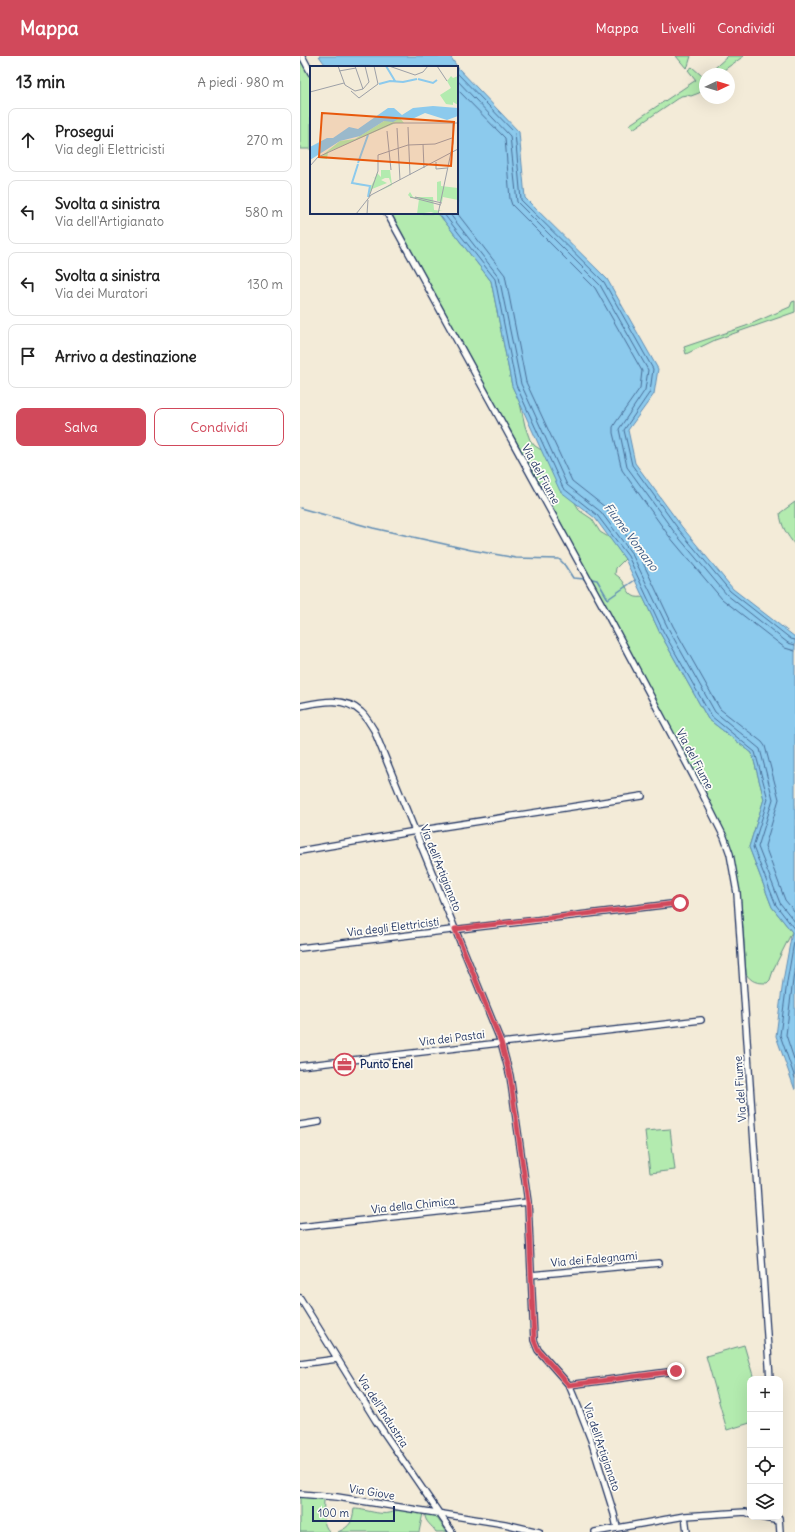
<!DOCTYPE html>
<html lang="it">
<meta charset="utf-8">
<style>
body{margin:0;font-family:Delius,sans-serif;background:#f2f2f2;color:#222}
.controls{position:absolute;right:12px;bottom:12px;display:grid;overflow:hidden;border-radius:8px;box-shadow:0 4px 16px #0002}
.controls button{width:36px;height:36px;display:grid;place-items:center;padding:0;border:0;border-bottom:1px solid #e0e0e0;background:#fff;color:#222;font:20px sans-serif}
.compass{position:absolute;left:399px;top:12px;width:36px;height:36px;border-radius:50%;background:#fff;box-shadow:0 4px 16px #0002;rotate:86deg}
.scale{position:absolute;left:12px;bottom:10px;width:83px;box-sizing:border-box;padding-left:4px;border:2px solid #1b2f5e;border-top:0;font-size:11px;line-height:14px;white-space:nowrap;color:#1b2f5e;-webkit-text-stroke:3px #fdfcf7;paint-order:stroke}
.stop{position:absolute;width:12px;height:12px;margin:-9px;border:3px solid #d1495b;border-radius:50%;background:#fff}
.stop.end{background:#d1495b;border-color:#fff;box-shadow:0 1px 4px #0008}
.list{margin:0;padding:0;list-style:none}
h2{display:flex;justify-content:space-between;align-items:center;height:52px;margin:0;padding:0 16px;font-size:17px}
h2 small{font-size:13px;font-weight:400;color:#767676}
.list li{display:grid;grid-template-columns:26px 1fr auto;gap:12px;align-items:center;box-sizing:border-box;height:64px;margin:0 8px 8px;padding:0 8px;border:1px solid #e0e0e0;border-radius:8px}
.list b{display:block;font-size:15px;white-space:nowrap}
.list p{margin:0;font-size:13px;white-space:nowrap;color:#767676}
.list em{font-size:13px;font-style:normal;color:#767676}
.actions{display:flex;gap:8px;padding:12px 16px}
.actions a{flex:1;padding:9px 0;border:1px solid #d1495b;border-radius:8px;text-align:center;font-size:14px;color:#d1495b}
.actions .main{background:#d1495b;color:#fff}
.icon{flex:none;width:22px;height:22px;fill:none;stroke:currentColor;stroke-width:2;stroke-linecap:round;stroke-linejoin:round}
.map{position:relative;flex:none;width:495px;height:1476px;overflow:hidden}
header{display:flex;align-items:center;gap:24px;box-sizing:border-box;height:56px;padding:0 20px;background:#d1495b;color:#fff}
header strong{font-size:19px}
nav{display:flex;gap:22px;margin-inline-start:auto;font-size:14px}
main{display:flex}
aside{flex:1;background:#fff}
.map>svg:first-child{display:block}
.green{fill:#b3ebaf;stroke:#678d86}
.water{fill:#8ccaed;stroke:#5f8cb4}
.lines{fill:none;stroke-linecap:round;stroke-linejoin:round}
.shore{stroke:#486d97;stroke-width:1}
.stream{stroke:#5f8cb4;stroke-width:1.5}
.minor-casing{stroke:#1b2f5e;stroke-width:8}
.minor{stroke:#fdfcf7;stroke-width:5.5}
.route{stroke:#d1495b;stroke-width:5}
.labels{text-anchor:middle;stroke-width:3.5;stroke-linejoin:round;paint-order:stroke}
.street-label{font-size:11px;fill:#1b2f5e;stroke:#fdfcf7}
.poi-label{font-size:11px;font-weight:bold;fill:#1b2f5e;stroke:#fdfcf7;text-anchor:start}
.water-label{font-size:12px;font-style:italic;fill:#375682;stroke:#fdfcf7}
.inset-river{fill:none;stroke:#8ccaed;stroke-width:2}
.inset-road{fill:none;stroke:#9da0a7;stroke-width:1}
.view{fill:#e8590c;fill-opacity:0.15;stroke:#e8590c;stroke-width:2}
.inset-edge{fill:none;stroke:#1b2f5e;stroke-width:2}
</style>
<header>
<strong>Mappa</strong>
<nav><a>Mappa</a><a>Livelli</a><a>Condividi</a></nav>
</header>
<main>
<aside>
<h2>13 min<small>A piedi · 980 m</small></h2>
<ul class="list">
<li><svg class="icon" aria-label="ahead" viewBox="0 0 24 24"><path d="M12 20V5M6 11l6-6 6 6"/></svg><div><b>Prosegui</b><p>Via degli Elettricisti</p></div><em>270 m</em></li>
<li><svg class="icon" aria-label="left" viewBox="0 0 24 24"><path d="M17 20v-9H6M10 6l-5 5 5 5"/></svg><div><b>Svolta a sinistra</b><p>Via dell'Artigianato</p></div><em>580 m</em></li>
<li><svg class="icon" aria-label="left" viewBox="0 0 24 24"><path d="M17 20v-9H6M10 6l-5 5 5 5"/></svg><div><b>Svolta a sinistra</b><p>Via dei Muratori</p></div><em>130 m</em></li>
<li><svg class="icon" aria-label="arrive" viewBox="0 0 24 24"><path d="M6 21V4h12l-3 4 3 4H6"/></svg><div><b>Arrivo a destinazione</b></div></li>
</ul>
<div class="actions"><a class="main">Salva</a><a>Condividi</a></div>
</aside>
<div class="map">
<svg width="495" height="1476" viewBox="0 0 495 1476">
<rect width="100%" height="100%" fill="#f3ebd8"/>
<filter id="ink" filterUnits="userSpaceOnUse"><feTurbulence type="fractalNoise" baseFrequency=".025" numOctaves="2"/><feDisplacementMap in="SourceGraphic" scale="8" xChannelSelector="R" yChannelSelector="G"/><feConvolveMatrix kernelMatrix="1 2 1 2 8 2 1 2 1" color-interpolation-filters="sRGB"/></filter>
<g filter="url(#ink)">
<!-- green -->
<path class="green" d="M376,0H391L388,10L386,12Z
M428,0H444L418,18H408Z
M0,1L11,22V93H0Z
M392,11L401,19H405L404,33L399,37L391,40L387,39L381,40L333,73L329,69L396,24L388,14Z
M91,157H138L191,225L212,330L220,347L225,370L230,384L235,390L246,397L280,455L292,463L300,476L310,482L325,503L316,512L315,518C319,521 322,523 324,527C329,536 331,543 343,541L360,577L408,663L452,697L464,743L449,791L472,851L492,876L474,912L470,924L467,927C456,927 452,926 446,918C443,879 443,837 432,800C426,777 415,756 405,735L254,454Z
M495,245V256L415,284L386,298L384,291L446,270L490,251L492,246Z
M495,446V489C487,479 481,470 480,457Z
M370,1073L375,1114L350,1117L345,1075Z
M444,1289L454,1323H450V1367L427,1374L406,1300Z
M0,1440L24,1443C24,1453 21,1469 30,1476H0Z
M54,1453C68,1453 86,1463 98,1453L123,1457L119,1476H38C51,1470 52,1466 54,1453Z
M125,1457L135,1459L147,1476H136C132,1469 124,1466 125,1457Z"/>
<!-- water -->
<path class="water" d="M19,0H150L158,12L219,76L225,142L307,223L358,313L354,338L328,374L335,407L382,471L433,533L495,581V1034L476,980L483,925L492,876L472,851L449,791L464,743L452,697L408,663L360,577L325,503L295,462L260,435L212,330L191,225L138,157H157V11H27Z"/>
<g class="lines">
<!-- shore -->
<path class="shore" d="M157,17L215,77L221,144L304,226L353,313L350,336L324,374L332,409L379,474L430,535L491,583L495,584
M157,24L210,80L217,146L300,229L348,314L345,334L319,373L327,411L375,477L427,539L488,587L495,589
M157,33L205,82L210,143L212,149L295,232L342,315L340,332L316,366L313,371V377L322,414L369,480L422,543L485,592L495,595
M143,157L195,223L216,329L263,432L297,459L328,500L363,575L411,660L455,696L468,743L453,791L476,849L495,874
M149,157L199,221L221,328L267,429L301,456L332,498L368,572L415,656L460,693L473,743L458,791L480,847L495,866
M157,157L205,219L226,326L272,425L305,451L337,494L373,570L420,653L462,686L465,690L479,743L465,790L485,844L495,856
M495,880L487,926L480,979L495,1022
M495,908L486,979L495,1006"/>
<!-- stream -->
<path class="stream" d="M0,452L73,472L171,494L216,502L259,503L264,508L273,522L285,523
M292,523L297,524L308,543L335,524"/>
<defs>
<path id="minor" d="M2,0L11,17
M87,157L306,556L396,725L424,781L430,798L437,837L470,1323
M0,650C20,646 44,640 61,656C66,660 70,668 74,674L201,986L210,1020L228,1146L234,1284L238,1294L269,1329L277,1348L291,1384L314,1458L317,1472
M0,795L116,775L342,740
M0,892L380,847
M0,1010L401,964
M0,1069L19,1066
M0,1171L228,1146
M231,1219L359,1207
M0,1242L76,1365L152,1476
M0,1308L37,1303
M269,1329L376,1315
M0,1438L37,1441L205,1468L239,1476
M385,1460L387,1476
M460,1461L479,1465
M479,1462L480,1476
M295,1476L385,1460L446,1456L450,1458"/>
</defs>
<!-- minor casing -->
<use href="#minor" class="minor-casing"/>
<!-- minor -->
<use href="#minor" class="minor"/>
</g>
</g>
<g class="lines" filter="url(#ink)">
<!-- route -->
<path class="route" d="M376,1315L269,1329L238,1294L234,1284L228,1146L210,1020L201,986L155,873L380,847"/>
</g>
<!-- icons -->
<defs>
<symbol id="office-ring" viewBox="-11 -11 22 22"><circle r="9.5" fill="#fdfcf7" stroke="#d1495b" stroke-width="1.5"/><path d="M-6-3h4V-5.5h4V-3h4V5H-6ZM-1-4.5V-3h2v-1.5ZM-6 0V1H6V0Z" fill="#d1495b"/></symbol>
</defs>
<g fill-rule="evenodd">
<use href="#office-ring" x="32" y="996" width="25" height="25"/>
</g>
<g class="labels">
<!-- street labels -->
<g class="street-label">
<text transform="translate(241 418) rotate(61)" y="4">Via del Fiume</text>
<text transform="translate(395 703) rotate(62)" y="4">Via del Fiume</text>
<text transform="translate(141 812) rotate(68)" y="4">Via dell'Artigianato</text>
<text transform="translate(93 871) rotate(-7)" y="4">Via degli Elettricisti</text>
<text transform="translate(152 982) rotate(-7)" y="4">Via dei Pastai</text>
<text transform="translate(440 1033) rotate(-94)" y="4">Via del Fiume</text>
<text transform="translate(113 1149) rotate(-6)" y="4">Via della Chimica</text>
<text transform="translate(294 1203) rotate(-5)" y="4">Via dei Falegnami</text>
<text transform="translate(83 1355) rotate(57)" y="4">Via dell'Industria</text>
<text transform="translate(302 1391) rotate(71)" y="4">Via dell'Artigianato</text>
<text transform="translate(72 1436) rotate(9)" y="4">Via Giove</text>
</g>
<!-- poi labels -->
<g class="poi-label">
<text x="60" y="1012">Punto Enel</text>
</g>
<!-- water labels -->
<g class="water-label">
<text transform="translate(331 481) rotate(53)" y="4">Fiume Vomano</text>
</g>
</g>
<!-- overview -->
<g transform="translate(10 10)">
<rect width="148" height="148" fill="#f3ebd8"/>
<path d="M141,10L143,12L148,10V39L143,36V39L136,38L130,29L141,22L137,15ZM90,52L94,57H86L18,86L17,93L9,92L30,75L45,73L74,55ZM71,104H80L82,119L96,126L82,119L70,125L81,118L79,112H75L71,114L77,117L62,123L58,132L60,120L47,119L44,117L61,120L65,113L63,111L65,112L67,107L71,111ZM131,115V120L148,122V134L133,131L132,136L127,135V116ZM100,126L103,131H123L124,144L133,145L129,144L127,148L121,146L107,148L109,133L100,131L98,129Z" fill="#b3ebaf"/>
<path d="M123,40L148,42V50L137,54L115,47L100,54L90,52L83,56L74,55L50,70L30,75L0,94V81L17,72H23L39,61L48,63L78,42H84L92,49L103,42Z" fill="#8ccaed"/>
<path class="inset-river" d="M76,0L85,15M108,13L123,17L127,14M69,18L80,15L93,16L107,13M48,97L58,69M48,98L42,117L60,120L58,131"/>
<path class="inset-road" d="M28,0L35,19L45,25L53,23L59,16L55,0M45,0L53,23M79,0L105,9L113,6L118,0M127,0L137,15M29,5L46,2M41,25L49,32L68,18L64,0M0,26L34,17M98,61L100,109M87,62L90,114M77,65L81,104M113,78L114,102M126,96V103L137,102M0,100L8,91L83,57H148M59,131L68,105V89L98,79L125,78L142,72M100,131L131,139M105,131L132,137M46,148L61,129L148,83M57,148L58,134M128,148L143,77V57"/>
<path class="view" d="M12,47L144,56L141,100L9,91Z"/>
<rect width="148" height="148" class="inset-edge"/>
</g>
</svg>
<div class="controls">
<button>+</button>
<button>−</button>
<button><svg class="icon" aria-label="locate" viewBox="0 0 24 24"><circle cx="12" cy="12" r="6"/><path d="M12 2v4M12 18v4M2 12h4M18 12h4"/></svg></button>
<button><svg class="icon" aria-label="layers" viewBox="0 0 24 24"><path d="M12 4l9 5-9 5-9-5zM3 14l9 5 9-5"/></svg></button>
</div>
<svg class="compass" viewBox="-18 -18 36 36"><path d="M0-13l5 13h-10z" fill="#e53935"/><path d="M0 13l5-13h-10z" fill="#767676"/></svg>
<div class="scale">100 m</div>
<div class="stop" style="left:380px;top:847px"></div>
<div class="stop end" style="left:376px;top:1315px"></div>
</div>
</main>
